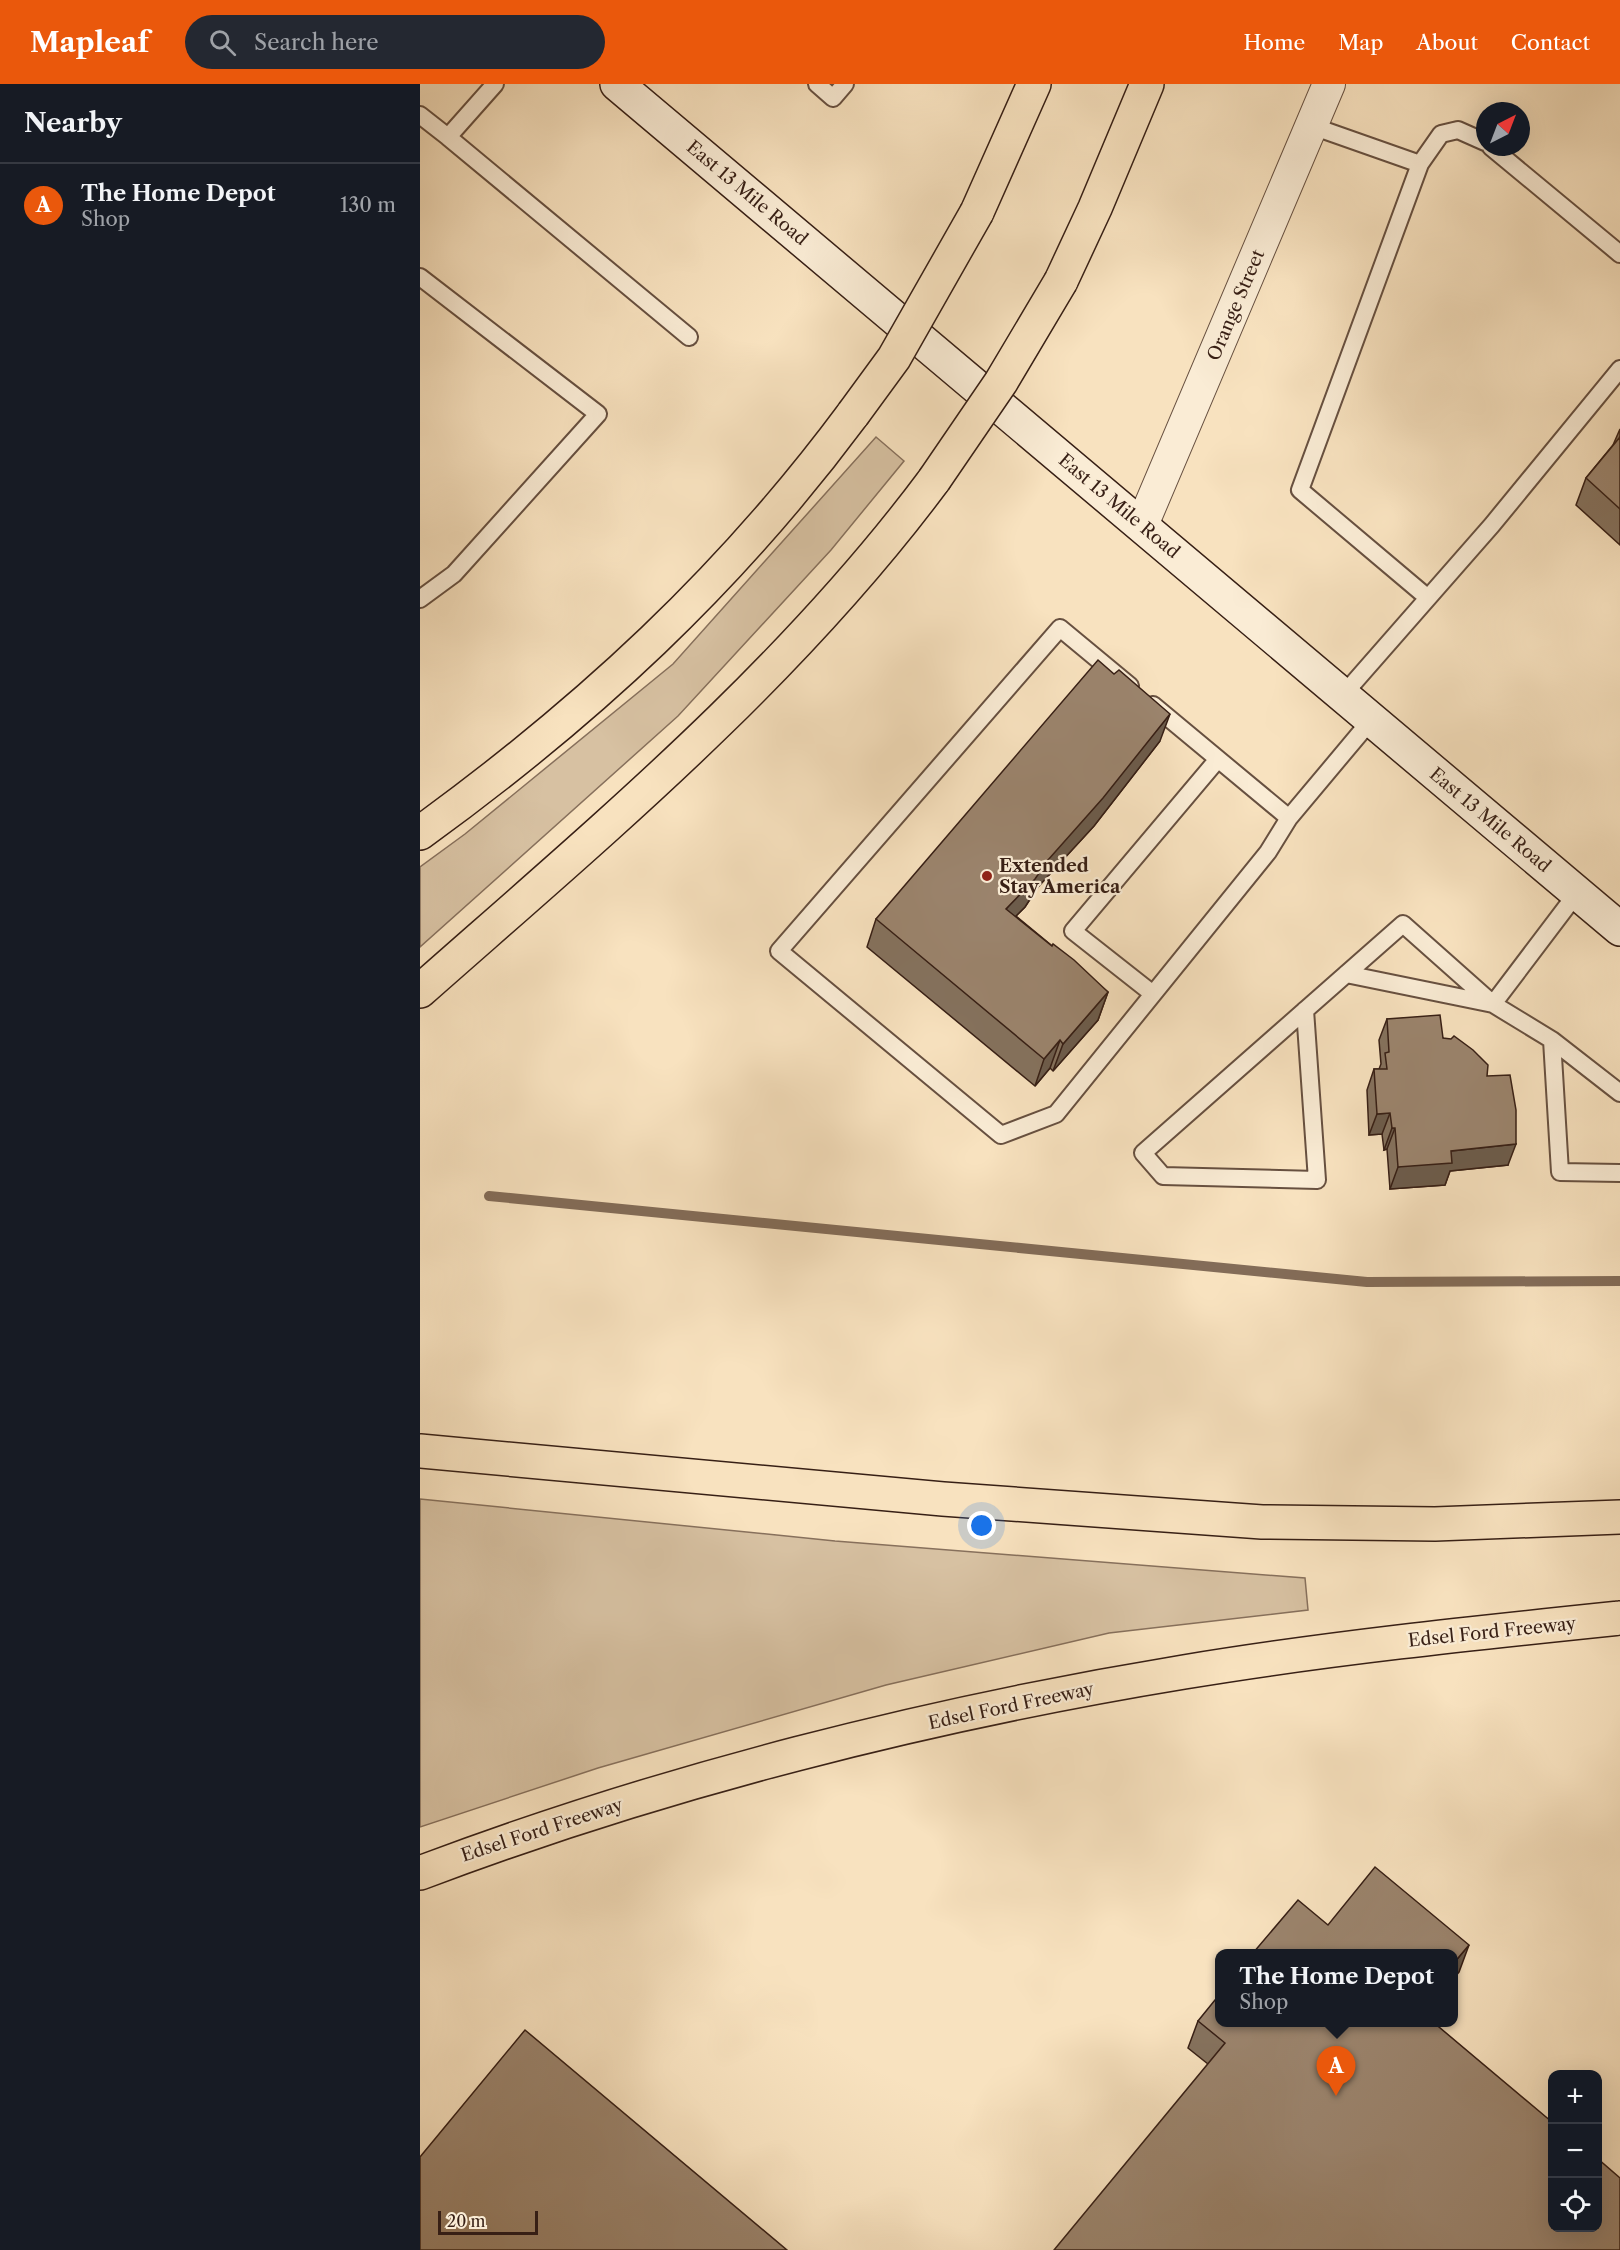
<!DOCTYPE html>
<meta charset="utf-8">
<style>
body{margin:0;font-family:"Libre Caslon Text",serif;background:#242831;color:#f1f3f6}
.controls{position:absolute;right:18px;bottom:18px;display:grid;overflow:hidden;border-radius:12px;box-shadow:0 6px 24px #0002}
.controls button{width:54px;height:54px;display:grid;place-items:center;padding:0;border:0;border-bottom:2px solid #363941;background:#171b24;color:#f1f3f6;font:30px sans-serif}
.compass{position:absolute;left:1056px;top:18px;width:54px;height:54px;border-radius:50%;background:#171b24;box-shadow:0 6px 24px #0002;rotate:42deg}
.scale{position:absolute;left:18px;bottom:15px;width:100px;box-sizing:border-box;padding-left:6px;border:3px solid #371f15;border-top:0;font-size:16px;line-height:21px;white-space:nowrap;color:#371f15;-webkit-text-stroke:4px #faecd5;paint-order:stroke}
.you{position:absolute;left:562px;top:1442px;width:21px;height:21px;margin:-15px;border:4px solid #fff;border-radius:50%;background:#1a73e8;box-shadow:0 0 0 9px #1a73e833}
.badge{display:grid;place-items:center;width:39px;height:39px;border-radius:50%;background:#ea580c;color:#fff;font-size:20px;font-weight:700}
.pin{position:absolute;translate:-50% -50px;filter:drop-shadow(0 2px 3px #0008)}
.pin::after{content:'';position:absolute;top:32px;width:21px;height:18px;background:inherit;clip-path:polygon(0 0,100% 0,50% 100%)}
.popup{position:absolute;left:795px;top:1865px;width:243px;height:78px;box-sizing:border-box;display:grid;place-content:center;border-radius:12px;background:#171b24;filter:drop-shadow(0 2px 4px #0005);font-size:20px;white-space:nowrap;color:#9ea1a6}
.popup b{font-size:22px;color:#f1f3f6}
.popup::after{content:'';position:absolute;left:50%;top:100%;margin-left:-12px;border:12px solid transparent;border-top-color:#171b24}
.list{margin:0;padding:0;list-style:none}
h2{display:flex;justify-content:space-between;align-items:center;height:78px;margin:0;padding:0 24px;font-size:26px}
h2 small{font-size:20px;font-weight:400;color:#9ea1a6}
.list li{display:grid;grid-template-columns:39px 1fr auto;gap:18px;align-items:center;box-sizing:border-box;height:84px;padding:0 24px;border-top:2px solid #363941}
.list b{display:block;font-size:22px;white-space:nowrap}
.list p{margin:0;font-size:20px;white-space:nowrap;color:#9ea1a6}
.list em{font-size:20px;font-style:normal;color:#9ea1a6}
.icon{flex:none;width:33px;height:33px;fill:none;stroke:currentColor;stroke-width:2;stroke-linecap:round;stroke-linejoin:round}
.map{position:relative;flex:none;width:1200px;height:2166px;overflow:hidden}
header{display:flex;align-items:center;gap:36px;box-sizing:border-box;height:84px;padding:0 30px;background:#ea580c;color:#fff}
header strong{font-size:28px}
nav{display:flex;gap:33px;margin-inline-start:auto;font-size:21px}
.search{width:420px;height:54px;background:#242831;display:flex;align-items:center;gap:15px;box-sizing:border-box;padding:0 21px;border-radius:33px;color:#9ea1a6;font-size:22px}
main{display:flex}
aside{flex:1;background:#171b24}
.map>svg:first-child{display:block}
.green{fill:#d7c1a2;stroke:#87705c;stroke-width:1.5}
.lines{fill:none;stroke-linecap:round;stroke-linejoin:round}
.stream{stroke:#836c58;stroke-width:10}
.lane-casing{stroke:#675040;stroke-width:20}
.street-casing{stroke:#675040;stroke-width:34}
.secondary-casing{stroke:#371f15;stroke-width:36}
.highway-casing{stroke:#371f15;stroke-width:36}
.lane{stroke:#faecd5;stroke-width:16}
.street{stroke:#faecd5;stroke-width:32}
.secondary{stroke:#faecd5;stroke-width:33}
.highway{stroke:#f8e2bf;stroke-width:33}
.highway-bridge-casing{stroke:#371f15;stroke-width:36;stroke-linecap:butt}
.highway-bridge{stroke:#f8e2bf;stroke-width:33}
.wall{fill:#85725e;stroke:#371f15;stroke-width:1.5}
.shaded-wall{fill:#6c5c4c;stroke:#371f15;stroke-width:1.5}
.building{fill:#9b846d;stroke:#371f15;stroke-width:1.5}
.poi-dot{fill:#8f2418;stroke:#faecd5;stroke-width:2}
.labels{text-anchor:middle;stroke-width:4.5;stroke-linejoin:round;paint-order:stroke}
.street-label{font-size:18px;fill:#371f15;stroke:#faecd5}
.poi-label{font-size:18px;font-weight:bold;fill:#371f15;stroke:#faecd5;text-anchor:start}
</style>
<header>
<strong>Mapleaf</strong>
<div class="search"><svg class="icon" aria-label="search" viewBox="0 0 24 24"><circle cx="10" cy="10" r="6"/><path d="M15 15l6 6"/></svg>Search here</div>
<nav><a>Home</a><a>Map</a><a>About</a><a>Contact</a></nav>
</header>
<main>
<aside>
<h2>Nearby<small></small></h2>
<ul class="list">
<li><span class="badge">A</span><div><b>The Home Depot</b><p>Shop</p></div><em>130 m</em></li>
</ul>
</aside>
<div class="map">
<svg width="1200" height="2166" viewBox="0 0 1200 2166">
<rect width="100%" height="100%" fill="#f8e2bf"/>
<filter id="stains"><feTurbulence type="fractalNoise" baseFrequency=".00333" numOctaves="4"/><feColorMatrix values="0 0 0 0 .2 0 0 0 0 .09 0 0 0 0 .02 0 0 0 .5 -.17"/></filter>
<radialGradient id="worn" r=".72"><stop offset=".6" stop-color="#630" stop-opacity="0"/><stop offset="1" stop-color="#630" stop-opacity=".3"/></radialGradient>
<!-- green -->
<path class="green" d="M456,353L484,377L411,466L258,632L0,863V783L45,750L253,580Z
M0,1415L415,1457L885,1494L888,1526L689,1549L466,1601L178,1684L0,1743Z"/>
<g class="lines">
<!-- stream -->
<path class="stream" d="M69,1112L947,1198L1200,1197"/>
<defs>
<path id="lane" d="M397,0L413,14L425,0
M0,31L28,53L75,0
M892,42L1000,80L880,406L1008,514
M28,53L269,253
M1071,63L1200,170
M1000,80L1021,50L1038,46L1065,58
M0,193L178,330L34,490L0,515
M710,602L640,544L359,867L581,1051L636,1030L848,768L869,734L952,635
M923,611L1072,441L1200,285
M733,621L869,734
M926,890L1073,920L1132,956L1200,1009
M733,910L653,847L798,675
M885,926L897,1096L743,1092L723,1069L983,840L1073,920L1157,809
M1132,956L1140,1088L1200,1089"/>
<path id="street" d="M722,441L909,0"/>
<path id="secondary" d="M197,0L1200,845"/>
<path id="highway" d="M557,128L614,0
M641,197L675,124L727,0
M0,749C168,627 309,497 433,330
M0,907C181,747 369,591 514,396
M0,1367L523,1415L842,1438L1015,1440L1200,1433
M0,1789C243,1697 508,1630 764,1588C909,1564 1055,1549 1200,1534"/>
</defs>
<!-- lane casing -->
<use href="#lane" class="lane-casing"/>
<!-- street casing -->
<use href="#street" class="street-casing"/>
<!-- secondary casing -->
<use href="#secondary" class="secondary-casing"/>
<!-- highway casing -->
<use href="#highway" class="highway-casing"/>
<!-- lane -->
<use href="#lane" class="lane"/>
<!-- street -->
<use href="#street" class="street"/>
<!-- secondary -->
<use href="#secondary" class="secondary"/>
<!-- highway -->
<use href="#highway" class="highway"/>
<defs>
<path id="highway-bridge" d="M433,330L474,274L557,128
M514,396L581,298L641,197"/>
</defs>
<!-- highway-bridge casing -->
<use href="#highway-bridge" class="highway-bridge-casing"/>
<!-- highway-bridge -->
<use href="#highway-bridge" class="highway-bridge"/>
</g>
<!-- wall -->
<path class="wall" d="M1200,345V461L1156,421L1166,394L1193,361Z
M740,657L674,742L618,803L605,823L596,832L688,908L678,936L633,987L630,984L615,1002L447,863L456,835Z
M967,935L1023,954L1067,992L1088,1081L1030,1087L1025,1101L970,1105L967,1065L964,1066L962,1050L949,1051L947,1006L954,985H959L961,980L959,956Z
M778,1937L1013,1938L788,1980L768,1964Z"/>
<!-- shaded-wall -->
<path class="shaded-wall" d="M750,630L740,657L674,742L618,803L605,823L576,852L586,825Z
M688,908L678,936L633,987L643,960Z
M640,956L630,984L615,1002L624,975Z
M970,1029L962,1050L949,1051L957,1030Z
M972,1044H975L967,1065L964,1066Z
M1096,1060L1088,1081L1030,1087L1025,1101L970,1105L978,1083L1031,1067Z
M1049,1861L1039,1888L1033,1895V1880Z"/>
<!-- building -->
<path class="building" d="M1200,353V425L1166,394Z
M678,576L694,590L699,586L750,630L683,714L628,776L615,795L586,825L632,862L633,860L654,876L688,908L643,960L640,956L624,975L456,835Z
M1020,931L1023,954L1031,955L1034,952L1053,966L1068,981L1067,992L1090,991L1096,1026V1060L1031,1067L1032,1079L978,1083L975,1044H972L970,1029L957,1030L954,985H967L965,969L969,968L967,935Z
M955,1783L1049,1861L1033,1880V1869H833L878,1816L908,1841Z
M799,1911V1938H1013L1132,2038V2144H1178V2075L1200,2094V2166H634L805,1959L778,1937Z
M105,1946L367,2166H0V2073Z"/>
<!-- markers -->
<circle class="poi-dot" cx="567" cy="792" r="6"/>
<g class="labels">
<!-- street labels -->
<g class="street-label">
<text transform="translate(327 109) rotate(40)" y="6">East 13 Mile Road</text>
<text transform="translate(816 221) rotate(-67)" y="6">Orange Street</text>
<text transform="translate(699 422) rotate(40)" y="6">East 13 Mile Road</text>
<text transform="translate(1070 736) rotate(40)" y="6">East 13 Mile Road</text>
<text transform="translate(1072 1548) rotate(-6)" y="6">Edsel Ford Freeway</text>
<text transform="translate(591 1622) rotate(-12)" y="6">Edsel Ford Freeway</text>
<text transform="translate(122 1746) rotate(-18)" y="6">Edsel Ford Freeway</text>
</g>
<!-- poi labels -->
<g class="poi-label">
<text x="579" y="788">Extended<tspan x="579" dy="21">Stay America</tspan></text>
</g>
</g>
<rect width="100%" height="100%" filter="url(#stains)"/>
<rect width="100%" height="100%" fill="url(#worn)"/>
</svg>
<div class="controls">
<button>+</button>
<button>−</button>
<button><svg class="icon" aria-label="locate" viewBox="0 0 24 24"><circle cx="12" cy="12" r="6"/><path d="M12 2v4M12 18v4M2 12h4M18 12h4"/></svg></button>
</div>
<svg class="compass" viewBox="-18 -18 36 36"><path d="M0-13l5 13h-10z" fill="#e53935"/><path d="M0 13l5-13h-10z" fill="#9ea1a6"/></svg>
<div class="scale">20 m</div>
<div class="you"></div>
<div class="pin badge" style="left:916px;top:2012px">A</div>
<div class="popup"><b>The Home Depot</b>Shop</div>
</div>
</main>
